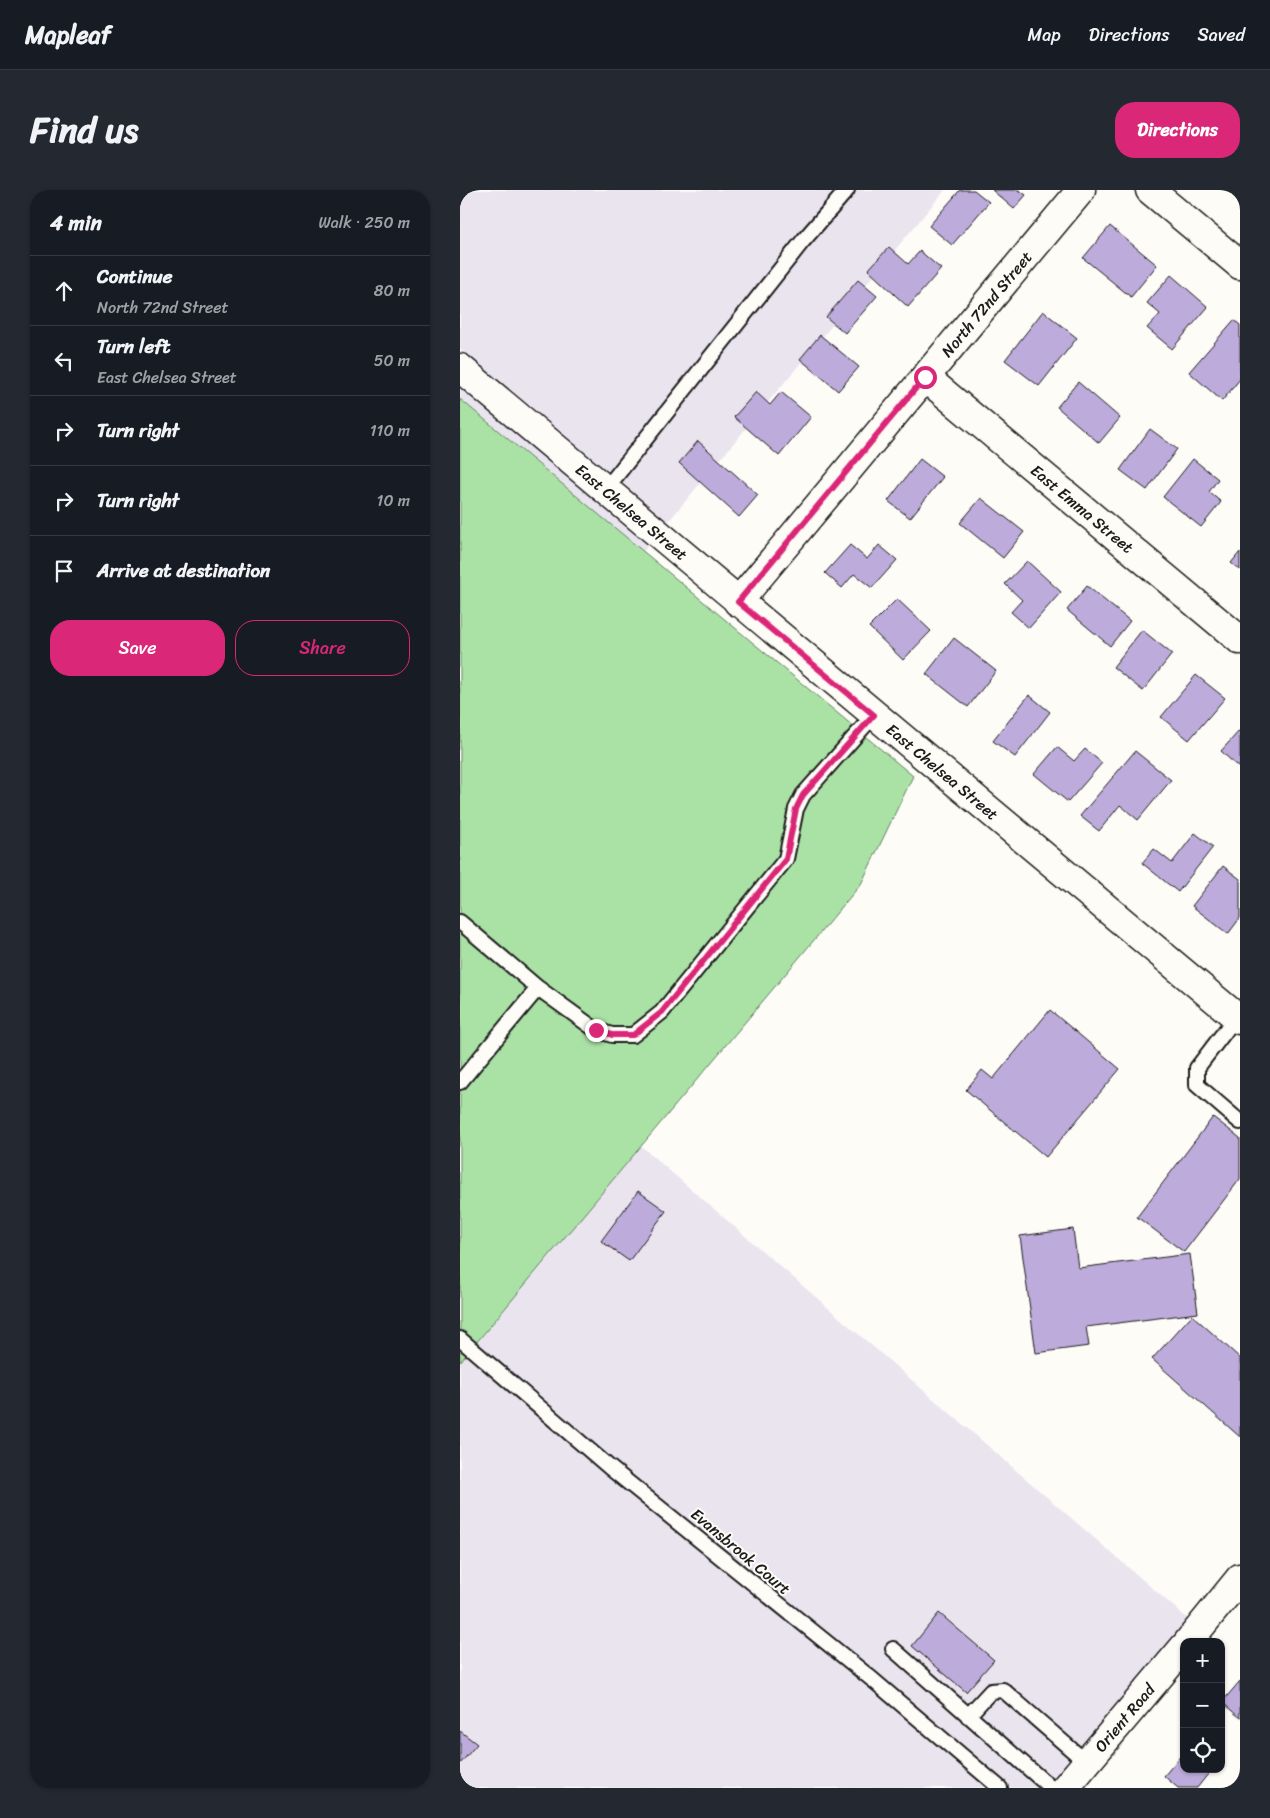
<!DOCTYPE html>
<meta charset="utf-8">
<style>
body{margin:0;font-family:Sriracha,sans-serif;background:#242831;color:#f1f3f6}
.controls{position:absolute;right:15px;bottom:15px;display:grid;overflow:hidden;border-radius:10px;box-shadow:0 1px 4px #0004}
.controls button{width:45px;height:45px;display:grid;place-items:center;padding:0;border:0;border-bottom:1px solid #363941;background:#171b24;color:#f1f3f6;font:25px sans-serif}
.stop{position:absolute;width:15px;height:15px;margin:-11px;border:4px solid #db2777;border-radius:50%;background:#fff}
.stop.end{background:#db2777;border-color:#fff;box-shadow:0 1px 5px #0008}
.list{margin:0;padding:0;list-style:none}
h2{display:flex;justify-content:space-between;align-items:center;height:65px;margin:0;padding:0 20px;font-size:21px}
h2 small{font-size:16px;font-weight:400;color:#9ea1a6}
.list li{display:grid;grid-template-columns:32px 1fr auto;gap:15px;align-items:center;box-sizing:border-box;height:70px;padding:0 20px;border-top:1px solid #363941}
.list b{display:block;font-size:19px;white-space:nowrap}
.list p{margin:0;font-size:16px;white-space:nowrap;color:#9ea1a6}
.list em{font-size:16px;font-style:normal;color:#9ea1a6}
.actions{display:flex;gap:10px;padding:15px 20px}
.actions a{flex:1;padding:11px 0;border:1px solid #db2777;border-radius:20px;text-align:center;font-size:18px;color:#db2777}
.actions .main{background:#db2777;color:#fff}
.icon{flex:none;width:28px;height:28px;fill:none;stroke:currentColor;stroke-width:2;stroke-linecap:round;stroke-linejoin:round}
.map{position:relative;flex:none;width:780px;height:1598px;overflow:hidden;border-radius:20px}
header{display:flex;align-items:center;gap:30px;box-sizing:border-box;height:70px;padding:0 25px;background:#171b24;border-bottom:1px solid #363941}
header strong{font-size:24px}
nav{display:flex;gap:28px;margin-inline-start:auto;font-size:18px}
.intro{display:flex;align-items:center;justify-content:space-between;box-sizing:border-box;height:120px;padding:0 30px}
h1{margin:0;font-size:35px}
.button{padding:12px 22px;border-radius:20px;background:#db2777;color:#fff;font-size:18px;font-weight:700}
main{display:flex;gap:30px;padding:0 30px}
aside{flex:1;background:#171b24;border-radius:20px;box-shadow:0 1px 4px #0004}
.map>svg:first-child{display:block}
.built{fill:#eae4ef}
.green{fill:#aae2a6;stroke:#637f61}
.building{fill:#bdabdb;stroke:#1c1c1c}
.lines{fill:none;stroke-linecap:round;stroke-linejoin:round}
.lane-casing{stroke:#1c1c1c;stroke-width:18}
.street-casing{stroke:#1c1c1c;stroke-width:31}
.secondary-casing{stroke:#1c1c1c;stroke-width:31}
.lane{stroke:#fdfcf7;stroke-width:14}
.street{stroke:#fdfcf7;stroke-width:28}
.secondary{stroke:#fdfcf7;stroke-width:28}
.route{stroke:#db2777;stroke-width:6}
.labels{text-anchor:middle;stroke-width:4;stroke-linejoin:round;paint-order:stroke}
.street-label{font-size:16px;fill:#1c1c1c;stroke:#fdfcf7}
</style>
<header>
<strong>Mapleaf</strong>
<nav><a>Map</a><a>Directions</a><a>Saved</a></nav>
</header>
<div class="intro"><h1>Find us</h1><a class="button">Directions</a></div>
<main>
<aside>
<h2>4 min<small>Walk · 250 m</small></h2>
<ul class="list">
<li><svg class="icon" aria-label="ahead" viewBox="0 0 24 24"><path d="M12 20V5M6 11l6-6 6 6"/></svg><div><b>Continue</b><p>North 72nd Street</p></div><em>80 m</em></li>
<li><svg class="icon" aria-label="left" viewBox="0 0 24 24"><path d="M17 20v-9H6M10 6l-5 5 5 5"/></svg><div><b>Turn left</b><p>East Chelsea Street</p></div><em>50 m</em></li>
<li><svg class="icon" aria-label="right" viewBox="0 0 24 24"><path d="M7 20v-9h11M14 6l5 5-5 5"/></svg><div><b>Turn right</b></div><em>110 m</em></li>
<li><svg class="icon" aria-label="right" viewBox="0 0 24 24"><path d="M7 20v-9h11M14 6l5 5-5 5"/></svg><div><b>Turn right</b></div><em>10 m</em></li>
<li><svg class="icon" aria-label="arrive" viewBox="0 0 24 24"><path d="M6 21V4h12l-3 4 3 4H6"/></svg><div><b>Arrive at destination</b></div></li>
</ul>
<div class="actions"><a class="main">Save</a><a>Share</a></div>
</aside>
<div class="map">
<svg width="780" height="1598" viewBox="0 0 780 1598">
<rect width="100%" height="100%" fill="#fdfcf7"/>
<filter id="ink" filterUnits="userSpaceOnUse"><feTurbulence type="fractalNoise" baseFrequency=".02" numOctaves="2"/><feDisplacementMap in="SourceGraphic" scale="10" xChannelSelector="R" yChannelSelector="G"/><feConvolveMatrix kernelMatrix="1 2 1 2 8 2 1 2 1" color-interpolation-filters="sRGB"/></filter>
<g filter="url(#ink)">
<!-- built -->
<path class="built" d="M0,0H485L207,333L0,159Z
M0,197L188,355L183,362L0,209Z
M181,956L729,1430L588,1598H0V1172Z"/>
<!-- green -->
<path class="green" d="M0,209L453,586L401,694L0,1172Z"/>
<!-- building -->
<path class="building" d="M500,0H514L529,12L492,55L469,36Z
M532,0H559L566,5L554,19Z
M650,36L697,75L671,107L623,68Z
M429,57L448,74L460,61L481,79L448,117L408,80Z
M711,85L748,117L712,159L687,138L700,124L687,113Z
M398,90L417,106L385,143L366,127Z
M583,121L617,148L579,196L545,170Z
M774,130L780,135V189L762,211L729,182Z
M360,145L399,177L378,201L340,169Z
M618,192L660,228L639,253L597,217Z
M296,202L310,215L321,202L351,227L319,266L274,227Z
M690,239L717,259L687,300L660,280Z
M238,251L298,305L279,327L219,273Z
M460,269L483,287L450,328L428,311Z
M733,269L758,289L749,302L761,312L741,337L703,307Z
M521,308L564,342L543,368L500,333Z
M390,355L407,369L419,355L437,370L412,398L394,384L382,398L365,383Z
M780,362V380L771,373Z
M567,371L601,402L569,438L551,422L562,410L545,394Z
M627,396L670,431L650,456L607,420Z
M437,409L471,441L443,470L409,437Z
M682,440L712,464L683,501L653,477Z
M494,448L536,481L508,517L466,484Z
M736,485L765,508L729,550L701,527Z
M569,505L590,522L555,567L533,551Z
M780,540V579L761,561Z
M597,557L614,571L625,559L642,573L608,612L574,584Z
M675,561L711,590L678,630L660,615L639,641L620,626Z
M735,643L753,657L718,702L682,673L694,659L712,673Z
M763,676L780,689V728L768,744L732,716Z
M590,820L660,879L586,967L506,900L522,880L533,889Z
M753,927L780,948V989L724,1062L677,1027Z
M178,1001L206,1021L169,1071L141,1051Z
M613,1039L618,1078L730,1064L738,1123L626,1137L629,1156L576,1163L560,1046Z
M732,1125L780,1168V1247L692,1169Z
M479,1423L534,1470L506,1502L452,1456Z
M780,1491V1528L762,1512Z
M0,1541L17,1554L0,1574Z
M724,1562V1579H752L737,1598H718L704,1586Z"/>
<g class="lines">
<defs>
<path id="lane" d="M145,300L342,52L387,0
M0,732L78,798L0,892
M78,798L136,840L152,845H173L202,822L326,669L336,619L343,605L414,525
M776,827L737,878V895L780,932
M0,1149L149,1277L413,1490L540,1598
M433,1459L591,1598
M508,1526L531,1501L543,1500L627,1573"/>
<g id="street">
<path d="M690,0L780,75"/>
<path id="s1" d="M0,178L780,830"/>
<path id="s2" d="M465,187L780,450"/>
<path id="s3" d="M278,412L621,0"/>
</g>
<g id="secondary">
<path d="M728,1452L780,1388"/>
<path id="s4" d="M605,1598L724,1457"/>
</g>
</defs>
<!-- lane casing -->
<use href="#lane" class="lane-casing"/>
<!-- street casing -->
<use href="#street" class="street-casing"/>
<!-- secondary casing -->
<use href="#secondary" class="secondary-casing"/>
<!-- lane -->
<use href="#lane" class="lane"/>
<!-- street -->
<use href="#street" class="street"/>
<!-- secondary -->
<use href="#secondary" class="secondary"/>
</g>
</g>
<g class="lines" filter="url(#ink)">
<!-- route -->
<path class="route" d="M136,840L152,845H173L202,822L326,669L336,619L343,605L414,525L278,412L465,187"/>
</g>
<g class="labels">
<!-- street labels -->
<g class="street-label">
<text dy="6" stroke="none"><textPath href="#s3" startOffset="388">North 72nd Street</textPath></text>
<text dy="6" stroke="none"><textPath href="#s2" startOffset="205">East Emma Street</textPath></text>
<text dy="6" stroke="none"><textPath href="#s1" startOffset="224">East Chelsea Street</textPath></text>
<text dy="6" stroke="none"><textPath href="#s1" startOffset="629">East Chelsea Street</textPath></text>
<text transform="translate(281 1361) rotate(40)" y="6">Evansbrook Court</text>
<text dy="6" stroke="none"><textPath href="#s4" startOffset="92">Orient Road</textPath></text>
</g>
</g>
</svg>
<div class="controls">
<button>+</button>
<button>−</button>
<button><svg class="icon" aria-label="locate" viewBox="0 0 24 24"><circle cx="12" cy="12" r="6"/><path d="M12 2v4M12 18v4M2 12h4M18 12h4"/></svg></button>
</div>
<div class="stop" style="left:465px;top:187px"></div>
<div class="stop end" style="left:136px;top:840px"></div>
</div>
</main>
